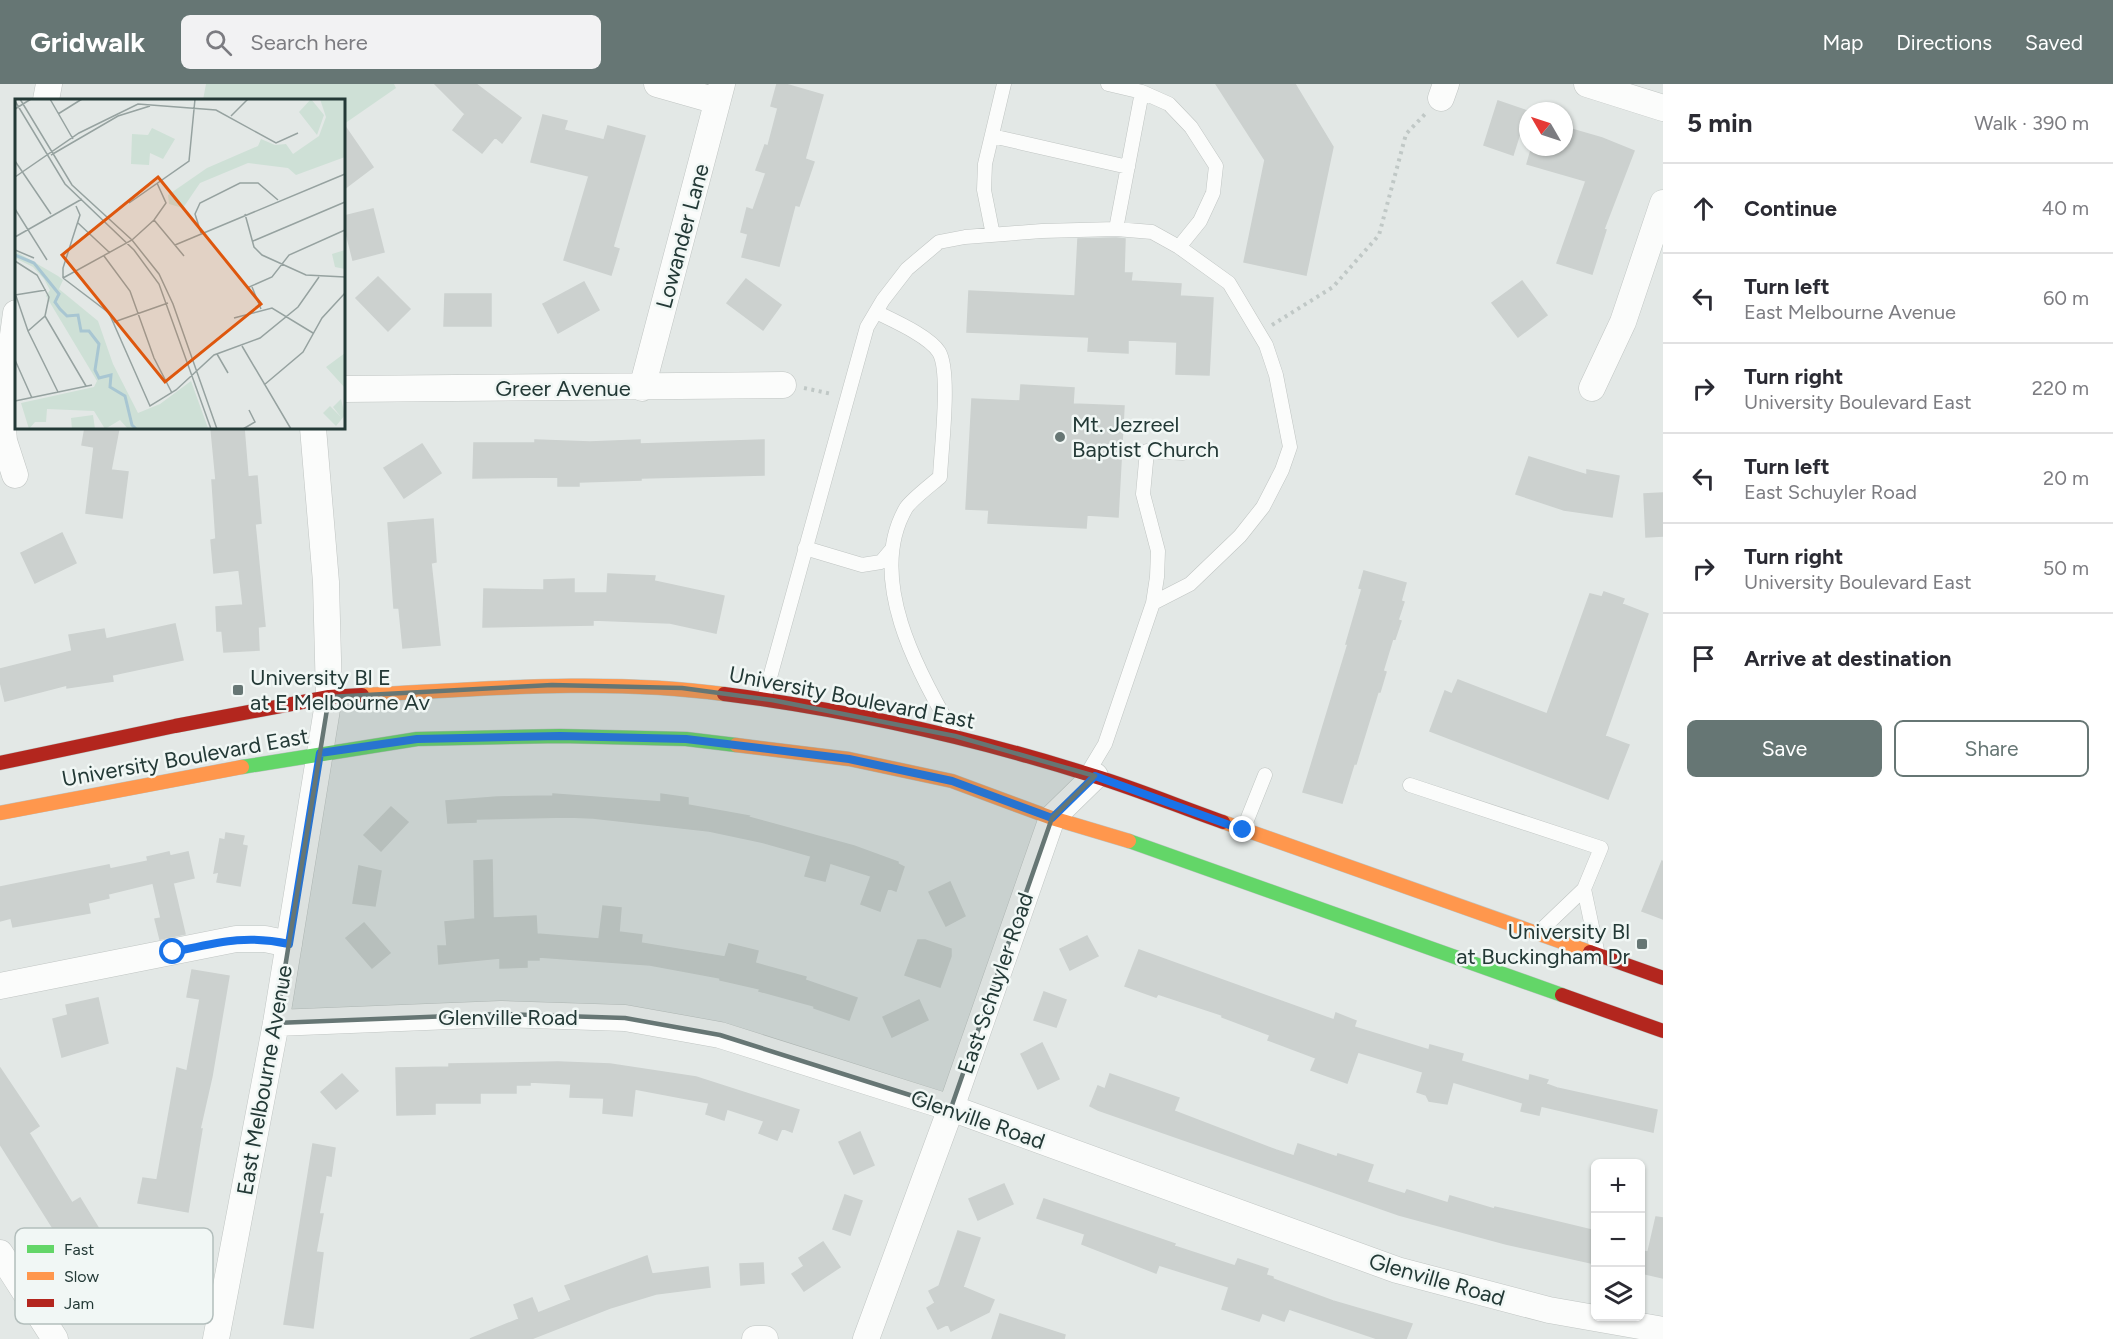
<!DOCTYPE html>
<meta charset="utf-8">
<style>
body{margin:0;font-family:Figtree,sans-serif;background:#f2f2f3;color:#2b2b33}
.controls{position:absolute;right:18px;bottom:18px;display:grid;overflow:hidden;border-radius:9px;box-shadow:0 2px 4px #0004}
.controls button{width:54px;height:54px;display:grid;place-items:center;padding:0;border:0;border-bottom:2px solid #e1e1e2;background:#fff;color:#2b2b33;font:30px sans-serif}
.compass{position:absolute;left:1519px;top:18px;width:54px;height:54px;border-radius:50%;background:#fff;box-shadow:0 2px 4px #0004;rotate:309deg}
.stop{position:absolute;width:18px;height:18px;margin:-14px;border:4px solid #1a73e8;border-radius:50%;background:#fff}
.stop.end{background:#1a73e8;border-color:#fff;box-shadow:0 2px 6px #0008}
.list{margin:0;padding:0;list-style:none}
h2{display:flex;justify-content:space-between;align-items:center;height:78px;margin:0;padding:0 24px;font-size:26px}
h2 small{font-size:20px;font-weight:400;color:#7c7c81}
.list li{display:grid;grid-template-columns:39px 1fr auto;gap:18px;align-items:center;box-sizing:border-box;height:90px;padding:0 24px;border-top:2px solid #e1e1e2}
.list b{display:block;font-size:22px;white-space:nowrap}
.list p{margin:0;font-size:20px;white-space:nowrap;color:#7c7c81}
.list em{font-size:20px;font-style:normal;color:#7c7c81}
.actions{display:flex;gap:12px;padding:18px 24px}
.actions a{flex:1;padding:14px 0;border:2px solid #667674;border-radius:9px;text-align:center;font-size:21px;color:#667674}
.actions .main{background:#667674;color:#fff}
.icon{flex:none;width:33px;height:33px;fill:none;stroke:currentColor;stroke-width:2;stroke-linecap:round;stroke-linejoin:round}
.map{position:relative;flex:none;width:1663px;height:1255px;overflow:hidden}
header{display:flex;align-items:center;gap:36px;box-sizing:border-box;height:84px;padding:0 30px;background:#667674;color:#fff}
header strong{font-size:28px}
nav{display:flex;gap:33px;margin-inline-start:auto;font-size:21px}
.search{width:420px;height:54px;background:#f2f2f3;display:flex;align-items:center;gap:15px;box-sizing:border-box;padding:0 21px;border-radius:9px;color:#7c7c81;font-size:22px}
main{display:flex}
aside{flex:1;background:#fff}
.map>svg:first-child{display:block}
.green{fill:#cee0d6}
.building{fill:#ccd1cf;stroke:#ccd1cf;stroke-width:1.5}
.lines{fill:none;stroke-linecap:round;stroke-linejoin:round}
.lane-casing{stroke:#c0c5c3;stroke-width:15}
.street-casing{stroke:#c0c5c3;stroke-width:27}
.fast-casing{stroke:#bcc4c3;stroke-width:15}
.slow-casing{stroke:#bcc4c3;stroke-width:15}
.jam-casing{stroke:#bcc4c3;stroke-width:15}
.path{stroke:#c0c8c6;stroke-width:4;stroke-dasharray:3 4.5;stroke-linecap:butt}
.lane{stroke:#fbfcfb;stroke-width:14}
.street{stroke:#fbfcfb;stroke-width:26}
.fast{stroke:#63d668;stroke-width:14}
.slow{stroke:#ff974d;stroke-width:14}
.jam{stroke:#b3261e;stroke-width:14}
.route{stroke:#1a73e8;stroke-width:8}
.marked{fill:#667674;fill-opacity:0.2;stroke:#667674;stroke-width:4.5;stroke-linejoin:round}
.poi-dot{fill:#667674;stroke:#f1f7f5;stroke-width:2}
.labels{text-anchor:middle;stroke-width:5;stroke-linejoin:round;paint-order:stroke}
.street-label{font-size:22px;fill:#233936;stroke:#f1f7f5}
.poi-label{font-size:22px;fill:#233936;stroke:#f1f7f5;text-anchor:start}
.inset-river{fill:none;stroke:#a8c6d2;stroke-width:3}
.inset-road{fill:none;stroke:#96a2a0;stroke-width:1.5}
.view{fill:#de570e;fill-opacity:0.15;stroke:#de570e;stroke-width:3}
.inset-edge{fill:none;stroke:#233936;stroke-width:3}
.key{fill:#f1f7f5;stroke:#b3bebc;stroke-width:1.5}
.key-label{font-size:16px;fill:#233936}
</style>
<header>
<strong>Gridwalk</strong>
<div class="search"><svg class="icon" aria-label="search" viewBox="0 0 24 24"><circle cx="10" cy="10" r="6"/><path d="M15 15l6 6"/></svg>Search here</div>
<nav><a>Map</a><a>Directions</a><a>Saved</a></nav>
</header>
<main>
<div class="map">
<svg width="1663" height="1255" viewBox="0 0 1663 1255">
<rect width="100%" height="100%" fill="#e3e8e6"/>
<!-- green -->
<path class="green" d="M206,0H394L396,4L344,40V16H203Z"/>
<!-- building -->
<path class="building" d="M435,0H476L521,34L502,59L495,53L482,69L453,46L465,30Z
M777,0H785L823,11L805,75L814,78L799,122L795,121L779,182L742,173L748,150L741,148L747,124L753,126L766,89L756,86L765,61L768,62L778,24L771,22Z
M1216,0H1295L1333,63L1306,191L1244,178L1265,76Z
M1498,17L1527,27L1513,71L1484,61Z
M543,31L567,37L564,46L604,56L608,42L645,52L613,163L619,165L611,191L564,176L589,92L531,78Z
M344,41L373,83L344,105Z
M1564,43L1602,54L1634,67L1604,145L1606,146L1592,190L1557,179L1586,97L1527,80L1532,63H1564Z
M373,125L384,168L353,176L344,141V132Z
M1116,154L1125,155L1124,189H1132L1131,197L1181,200L1180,212L1213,214L1209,291L1176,290L1177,258L1128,256V269L1088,267L1089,253L967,248L969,207L1075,212L1078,155Z
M378,193L410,225L388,247L356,214Z
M746,195L781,221L763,246L727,219Z
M1522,197L1547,231L1518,253L1492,219Z
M584,198L599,226L558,249L543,220Z
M445,210H491V242H444Z
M1021,301L1074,304L1073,320L1124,322L1118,433L1087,431L1086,444L988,439L989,426L966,425L972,315L1020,317Z
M85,344H119L111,386L128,388L122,434L86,429L94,363L82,361Z
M211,344H244L248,393L257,392L261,439L255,440L265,542L258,543L259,566L224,568L222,547H217L216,523L243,521L239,486L214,489L211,456L216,455L212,396H216Z
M535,356L590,358L640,356V360L764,356V391L641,394V396L579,398V402H558V393L473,394L474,359H535Z
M422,360L441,389L404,414L384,384Z
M1529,373L1587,391V386L1619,392L1612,433L1564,426L1516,410Z
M1663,409V452L1646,453L1644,410Z
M433,435L436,478L431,479L440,561L403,564L399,524H394L388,439Z
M62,449L76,479L35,499L21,469Z
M1364,487L1406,499L1401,517L1404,518L1398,536L1401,537L1395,555L1393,554L1383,587L1386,588L1380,608H1378L1356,680H1354L1342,719L1303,708L1348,560H1346L1362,505L1359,504Z
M608,490L655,492L654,497L724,512L716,549L670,539L593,536V541L483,543L484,505L544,506V496L574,495V509H607Z
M1604,508L1624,515L1622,520L1648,530L1605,652L1629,661L1608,715L1430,647L1445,607L1452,610L1458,596L1547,630L1590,510L1602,513Z
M175,540L183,576L112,591L113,597L67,604V601L5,617L0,597V585L72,567L69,551L104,545L106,555Z
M553,710L661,718V710L688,714V721L749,732L748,733L854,762L898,778V780L904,783L896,807L888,804L880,827L861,820L871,792L830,779L825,797L805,792L811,772L761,758L709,747L593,734L568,733L476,735V738L448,739L446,717L497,713L553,712Z
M391,723L408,738L381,767L364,751Z
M226,749L244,752L242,761L247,762L240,802L217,798L219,788L214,789L220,755L225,756Z
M169,768L170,772L188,768L194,794L173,799L185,850L160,855L155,835L161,834L153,799L108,810L109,814L88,819L90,829L13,843L11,834L0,837V803L109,781L110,785L148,777L147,773Z
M492,776L493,834L536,832L537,850L599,855L603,822L621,824L619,848L642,851L641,859L725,873L729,860L758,867L755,879L806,893L805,896L857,914L849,936L814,924V922L759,907L760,905L720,896V894L650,881L539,873V876H527V883L500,884V874L439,880L438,862H447L445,838L475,835L474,777Z
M1662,777L1663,778V835L1642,827Z
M359,782L381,787L375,822L353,819Z
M950,798L965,832L946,842L929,808Z
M364,839L390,869L372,884L346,854Z
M1087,852L1098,872L1070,886L1060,865Z
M918,856H925L951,865V872L940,903L905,891Z
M1139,866L1334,936L1336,929L1356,937L1354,943L1429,966L1430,961L1463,970L1461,977L1529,997L1530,991L1548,996L1546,1000L1557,1004L1657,1026L1653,1048L1541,1022L1539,1031L1521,1027L1523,1019L1453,998L1447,1020L1429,1017L1426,1011L1417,1008L1423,988L1358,968L1347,999L1311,986L1316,974L1268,956L1270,951L1222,933V931L1158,910L1156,913L1125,902Z
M192,886L229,892L212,992L200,1045H202L188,1128L138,1119L143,1094L157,1096L177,984L187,987L200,915L187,913Z
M1044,908L1066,916L1056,943L1034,936Z
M98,914L108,959L62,973L53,935L68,931L66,921Z
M919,916L928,936L892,953L883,933Z
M1042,959L1059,995L1038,1005L1021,970Z
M558,978L610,980L696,993L799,1026L792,1048L782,1044L777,1056L759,1049L764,1037L727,1025L724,1036L706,1030L709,1019L635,1005L632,1032L603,1029L604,1014L570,1013L571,1000L530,998V1001H516V1009H480V1019H435V1030L397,1031L396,984L449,983V980Z
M0,984L39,1042L29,1049L72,1119L80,1114L102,1150L95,1154L123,1199L103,1212L97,1203L92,1206L0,1060Z
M342,990L358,1007L336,1025L321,1008Z
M1110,990L1179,1014L1174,1027L1276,1066L1294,1072L1298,1060L1337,1073L1338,1070L1373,1081L1367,1098L1405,1110L1407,1106L1448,1119L1450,1112L1494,1125L1495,1123L1596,1147V1180L1506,1160L1399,1131L1098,1026L1090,1022L1098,1002L1105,1005Z
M860,1048L874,1081L854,1090L839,1058Z
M313,1060L335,1064L331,1092L326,1091L319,1130H323L316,1168L323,1169L313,1244L284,1240Z
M1004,1100L1013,1120L978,1136L969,1115Z
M845,1111L862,1117L850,1151L833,1145Z
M1044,1115L1175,1160L1174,1162L1235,1182L1238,1175L1268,1185L1266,1191L1273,1193V1195L1333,1217L1412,1240L1406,1255H1378L1289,1225L1284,1237L1262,1229L1259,1237L1222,1225L1229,1203L1159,1181L1156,1189L1082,1160L1085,1150L1037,1134Z
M1656,1133L1663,1134V1194L1641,1189V1167L1648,1168Z
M958,1147L980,1154L963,1203L994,1216L989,1228L951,1247L948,1240L938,1245L927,1224L935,1219L929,1207L939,1202Z
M823,1158L840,1183L804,1207L792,1190L804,1182L799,1174Z
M647,1172L652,1190L708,1183L710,1203L656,1210L610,1224L531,1255H470L519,1235L514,1221L532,1214L538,1229L571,1216L565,1202Z
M763,1179L764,1199L741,1201L740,1180Z
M1000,1230L1065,1251L1064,1255H992Z"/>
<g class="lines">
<defs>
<path id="lane" d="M1108,0L1142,8L1169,20L1191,43L1216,82L1213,109L1200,137L1179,163
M992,52L1128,83
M1116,145L1142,8
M993,151L984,106L985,80L1004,0
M876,228C892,236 929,252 939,268C951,288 941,367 940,393C932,400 911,416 906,424C866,493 917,587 953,648
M805,464L862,481L881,478L892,465
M764,615L867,243L883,216L907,185L939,158L965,153L1042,147L1116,145L1152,148L1179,163L1229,199L1266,261L1276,291L1290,363L1282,386L1263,423L1240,452L1190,500L1153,519
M1087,690L1105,660L1153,519L1157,493L1158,467L1143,410L1147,367L1183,369
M1410,701L1601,764L1584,805L1538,849
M1243,746L1265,691
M1584,805L1598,871"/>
<path id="street" d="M657,0L717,17
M1587,0L1663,24
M1441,14L1446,0
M46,16L49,0
M642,304L722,0
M1592,304L1623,238L1663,119
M344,305L783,301
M15,391L4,357L2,332L16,229
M0,902L236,855H265L289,860
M276,939L501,930L625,934L720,951L951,1024L1397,1186L1549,1226L1663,1246
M0,1169L55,1255
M216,1255L276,939L329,613L326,498L313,344
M755,1255H765
M866,1255L951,1024L1052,734L1095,692"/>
<path id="fast" d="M242,683L417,655L560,652L686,655L736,661
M1129,757L1562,911"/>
<path id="slow" d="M362,611C482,605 604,594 724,610
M736,661L849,675L952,697L1052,734L1129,757
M0,729L242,683
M1223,738L1590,868"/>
<path id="jam" d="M724,610C849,626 974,654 1094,692C1137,705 1180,723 1223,738
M0,679L175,642L329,613L362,611
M1590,868L1663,894
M1562,911L1663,947"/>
</defs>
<!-- lane casing -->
<use href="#lane" class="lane-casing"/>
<!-- street casing -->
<use href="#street" class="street-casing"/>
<!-- fast casing -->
<use href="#fast" class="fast-casing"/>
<!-- slow casing -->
<use href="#slow" class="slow-casing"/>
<!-- jam casing -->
<use href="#jam" class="jam-casing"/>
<!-- path -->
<path class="path" d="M1272,241L1333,203L1379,151L1406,50L1426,29
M804,304L832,310"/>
<!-- lane -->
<use href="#lane" class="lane"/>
<!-- street -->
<use href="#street" class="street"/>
<!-- fast -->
<use href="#fast" class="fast"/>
<!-- slow -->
<use href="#slow" class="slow"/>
<!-- jam -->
<use href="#jam" class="jam"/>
</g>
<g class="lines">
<!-- route -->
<path class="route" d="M173,868C216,859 245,850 289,860L320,669L417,655L560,652L686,655L849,675L952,697L1052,734L1095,692L1243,746"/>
</g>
<!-- marked area -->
<path class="marked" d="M552,601L682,604L772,616L955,652L1095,692L1052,734L951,1024L720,951L625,934L501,930L276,939L329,613Z"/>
<!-- markers -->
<g class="poi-dot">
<circle cx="1060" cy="353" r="6"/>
<rect x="232" y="600" width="12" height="12" rx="3"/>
<rect x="1636" y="854" width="12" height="12" rx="3"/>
</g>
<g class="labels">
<!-- street labels -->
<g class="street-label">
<text transform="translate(682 152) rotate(-75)" y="8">Lowander Lane</text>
<text x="563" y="312">Greer Avenue</text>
<text transform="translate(852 613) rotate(11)" y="8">University Boulevard East</text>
<text transform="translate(185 673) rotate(-10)" y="8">University Boulevard East</text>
<text transform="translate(995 899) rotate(-71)" y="8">East Schuyler Road</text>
<text x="508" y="941">Glenville Road</text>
<text transform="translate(264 996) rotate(-80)" y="8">East Melbourne Avenue</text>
<text transform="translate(978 1035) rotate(19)" y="8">Glenville Road</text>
<text transform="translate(1437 1195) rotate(16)" y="8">Glenville Road</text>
</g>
<!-- poi labels -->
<g class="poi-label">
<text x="1072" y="348">Mt. Jezreel<tspan x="1072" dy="25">Baptist Church</tspan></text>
<text x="250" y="601">University Bl E<tspan x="250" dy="25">at E Melbourne Av</tspan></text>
<text x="1630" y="855" text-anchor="end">University Bl<tspan x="1630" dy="25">at Buckingham Dr</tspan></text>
</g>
</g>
<!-- overview -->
<g transform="translate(15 15)">
<rect width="330" height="330" fill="#e3e8e6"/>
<path d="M296,0L309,16L302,36L284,13ZM305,0H330V58L281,76L273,69L233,64L185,84L168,109L154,105L153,96L192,69L243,47L246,40L260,46L271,45L278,55L304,37L311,18ZM137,29L160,40L148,60L135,54L134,66L116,65L117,35L133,36ZM330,151V170L320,168L317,155ZM0,152L43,177L48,181L44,190L83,222L98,265L123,314L145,305L176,282L193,329L113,330L105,321L90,330L79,312L32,310L31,323H20L14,330L6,304L79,288L82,282L31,197L35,191L29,180L18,168L0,159ZM330,254V289L311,268ZM326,300L330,316L321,327L308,314L315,307L326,318L318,308ZM78,316L80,330H57L56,319Z" fill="#cee0d6"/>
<path class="inset-river" d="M0,156L19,164L44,195L40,203L45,210L52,217L63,216L66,232H74L84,245L80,271L84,279L96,276L95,288L110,297L117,326L121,330"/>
<path class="inset-road" d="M5,0L57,86L117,141L144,175L158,205L202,330M35,0L58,40M0,2L50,85L119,151L144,185L196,330M0,10L16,0M43,15L67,0M216,17L233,0M36,56L103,17L135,7M0,62L36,115M0,78L64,34L123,5L201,11L261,44L283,34M114,104L174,62L180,0M0,110L32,161M230,115L239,148L247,156L291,176L330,178M139,121L169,157M63,124L95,154M186,134L180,115L185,104L225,84H243L263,101M0,138L67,100M238,142L330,103M160,146L330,75M0,151L19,159M89,157L115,192L139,259L157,294M0,162L22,176L34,198L30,217L13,232M48,179L94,214L135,307L161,291L199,256L245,239L283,208L304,178M48,179L117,141L139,121L151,104L142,84M48,179V169L65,116L61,107M237,188L246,210M232,189L257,178L274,156L330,131M0,194L13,232L43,293M0,196L31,191M30,217L71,287M219,219L257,209L298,234M99,223L153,204M227,247L276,330M202,255L213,274M0,261L17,299M249,286L288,253L307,219L330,194M0,302L77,286M228,330L240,323L234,311"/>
<path class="view" d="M143,78L246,205L150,283L47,156Z"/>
<rect width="330" height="330" class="inset-edge"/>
</g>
<!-- legend -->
<rect x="15" y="1144" width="198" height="96" rx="9" class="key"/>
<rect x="27" y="1161" width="27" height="8" fill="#63d668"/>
<rect x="27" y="1188" width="27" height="8" fill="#ff974d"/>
<rect x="27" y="1215" width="27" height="8" fill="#b3261e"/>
<g class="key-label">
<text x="64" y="1171">Fast</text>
<text x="64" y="1198">Slow</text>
<text x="64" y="1225">Jam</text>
</g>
</svg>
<div class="controls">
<button>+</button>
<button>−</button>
<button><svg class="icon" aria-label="layers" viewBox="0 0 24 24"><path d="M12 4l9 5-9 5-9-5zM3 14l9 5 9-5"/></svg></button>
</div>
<svg class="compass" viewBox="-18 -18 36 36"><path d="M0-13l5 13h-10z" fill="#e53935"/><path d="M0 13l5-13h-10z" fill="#7c7c81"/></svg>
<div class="stop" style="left:173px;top:868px"></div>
<div class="stop end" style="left:1243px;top:746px"></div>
</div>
<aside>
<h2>5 min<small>Walk · 390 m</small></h2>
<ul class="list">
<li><svg class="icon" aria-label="ahead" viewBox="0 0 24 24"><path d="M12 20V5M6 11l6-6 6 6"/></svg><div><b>Continue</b></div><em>40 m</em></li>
<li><svg class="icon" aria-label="left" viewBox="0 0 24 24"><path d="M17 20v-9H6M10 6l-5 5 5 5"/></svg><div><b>Turn left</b><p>East Melbourne Avenue</p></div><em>60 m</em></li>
<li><svg class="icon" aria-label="right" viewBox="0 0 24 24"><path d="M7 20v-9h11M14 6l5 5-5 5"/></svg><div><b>Turn right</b><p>University Boulevard East</p></div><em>220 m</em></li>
<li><svg class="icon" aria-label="left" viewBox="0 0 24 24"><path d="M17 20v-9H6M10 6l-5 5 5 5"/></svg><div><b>Turn left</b><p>East Schuyler Road</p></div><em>20 m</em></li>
<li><svg class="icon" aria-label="right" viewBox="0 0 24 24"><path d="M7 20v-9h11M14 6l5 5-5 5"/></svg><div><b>Turn right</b><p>University Boulevard East</p></div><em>50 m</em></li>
<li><svg class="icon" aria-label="arrive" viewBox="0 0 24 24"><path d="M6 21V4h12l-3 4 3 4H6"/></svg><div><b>Arrive at destination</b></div></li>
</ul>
<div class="actions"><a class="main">Save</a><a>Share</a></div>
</aside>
</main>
